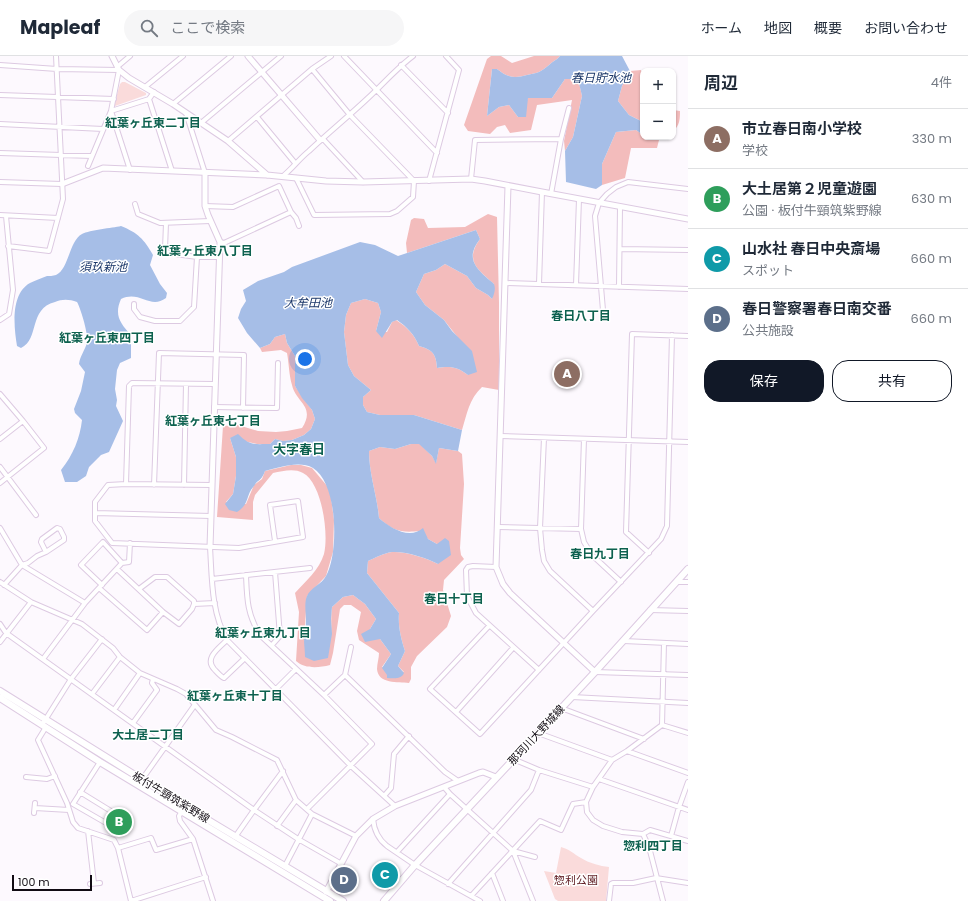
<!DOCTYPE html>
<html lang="ja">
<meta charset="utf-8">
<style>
body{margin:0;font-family:Poppins,"Noto Sans JP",sans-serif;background:#f6f6f7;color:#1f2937}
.controls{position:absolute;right:12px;top:12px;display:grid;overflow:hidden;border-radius:8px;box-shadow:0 1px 3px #0004}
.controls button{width:36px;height:36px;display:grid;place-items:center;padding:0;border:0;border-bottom:1px solid #e0e1e3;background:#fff;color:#1f2937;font:20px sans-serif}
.scale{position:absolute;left:12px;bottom:10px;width:80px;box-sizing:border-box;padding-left:4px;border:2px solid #110b13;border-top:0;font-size:11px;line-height:14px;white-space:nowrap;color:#110b13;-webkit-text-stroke:3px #fff;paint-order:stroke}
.you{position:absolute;left:305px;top:303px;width:14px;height:14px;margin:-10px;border:3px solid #fff;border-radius:50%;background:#1a73e8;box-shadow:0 0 0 6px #1a73e833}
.badge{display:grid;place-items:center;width:26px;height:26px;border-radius:50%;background:#111827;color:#fff;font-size:13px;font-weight:700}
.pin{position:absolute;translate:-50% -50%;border:2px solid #fff;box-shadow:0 1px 4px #0006}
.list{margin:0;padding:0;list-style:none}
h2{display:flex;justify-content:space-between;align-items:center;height:52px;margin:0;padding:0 16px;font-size:17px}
h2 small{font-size:13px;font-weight:400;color:#747a83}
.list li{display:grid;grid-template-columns:26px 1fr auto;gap:12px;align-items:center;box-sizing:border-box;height:60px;padding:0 16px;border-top:1px solid #e0e1e3}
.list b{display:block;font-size:15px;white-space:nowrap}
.list p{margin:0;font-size:13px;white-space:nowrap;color:#747a83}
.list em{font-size:13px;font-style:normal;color:#747a83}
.actions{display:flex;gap:8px;padding:12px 16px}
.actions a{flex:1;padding:9px 0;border:1px solid #111827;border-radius:16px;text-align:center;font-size:14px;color:#111827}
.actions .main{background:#111827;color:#fff}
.icon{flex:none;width:22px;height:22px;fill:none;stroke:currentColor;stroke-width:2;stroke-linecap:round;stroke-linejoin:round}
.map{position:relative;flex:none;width:688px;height:845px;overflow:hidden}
header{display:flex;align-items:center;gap:24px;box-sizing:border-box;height:56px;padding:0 20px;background:#fff;border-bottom:1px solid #e0e1e3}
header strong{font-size:19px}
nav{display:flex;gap:22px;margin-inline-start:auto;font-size:14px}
.search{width:280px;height:36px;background:#f6f6f7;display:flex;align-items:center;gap:10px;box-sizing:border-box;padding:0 14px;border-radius:22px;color:#747a83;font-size:15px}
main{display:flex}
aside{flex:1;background:#fff}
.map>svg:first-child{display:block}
.green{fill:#fadbdb}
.forest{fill:#f3bcbc}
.water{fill:#a6bee7}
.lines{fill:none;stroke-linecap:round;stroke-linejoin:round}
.minor-casing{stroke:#ddcae2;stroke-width:6}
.tertiary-casing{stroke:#ddcae2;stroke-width:7}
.secondary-casing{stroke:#ddcae2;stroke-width:8}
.minor{stroke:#fff;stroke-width:4}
.tertiary{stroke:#fff;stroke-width:5}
.secondary{stroke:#fff;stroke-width:6}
.labels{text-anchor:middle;stroke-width:3;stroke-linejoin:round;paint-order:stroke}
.street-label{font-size:11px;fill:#110b13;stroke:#fff}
.park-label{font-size:11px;fill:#612026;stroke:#fff}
.water-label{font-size:12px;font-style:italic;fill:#1b3769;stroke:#fff}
.neighbourhood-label{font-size:12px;font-weight:bold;fill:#0d614f;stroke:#fff}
.quarter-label{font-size:13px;font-weight:bold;fill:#0d614f;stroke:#fff}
</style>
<header>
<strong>Mapleaf</strong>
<div class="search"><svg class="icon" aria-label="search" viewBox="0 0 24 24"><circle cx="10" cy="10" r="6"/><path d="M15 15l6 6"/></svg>ここで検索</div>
<nav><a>ホーム</a><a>地図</a><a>概要</a><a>お問い合わせ</a></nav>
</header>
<main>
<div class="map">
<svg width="688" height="845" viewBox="0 0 688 845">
<rect width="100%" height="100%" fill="#fdf9fe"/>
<!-- green -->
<path class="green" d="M122,26H125L146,37V39L115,50L114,49L120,28Z
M119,760L123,764L124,773H115L113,771Z
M561,791C569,793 574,798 581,802C589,807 600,810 609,811L606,845H558L555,843L544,815L556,817Z"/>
<!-- forest -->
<path class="forest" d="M491,0H501L512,7L534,0H560L557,3C550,7 544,15 536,17C533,18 530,18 527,19C514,23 507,21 497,13H492L487,60L499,51L509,49L518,61L528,42H552L565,23L578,22L582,40L573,81L565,95L564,85L572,44L537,49L531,74L510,77L505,69L497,71L490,78L468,75L464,69L487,3Z
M641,14L643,25V66L629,59L618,45L622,30L630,15Z
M673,54L680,55C680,62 680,70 673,75Z
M636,74L643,79V81H663L659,84L657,92H631L625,122L602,129V108L616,76Z
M488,158L497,161L499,247V334L482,331C469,343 467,358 462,374L414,359H380L367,356L363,349V341L371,334L354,320L348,309L344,276L346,259L351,247L365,243L378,247L381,256L376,275L387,276L392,266L396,264C407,271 414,278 419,290C433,294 436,298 437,312C451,310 457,311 468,319L459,283L444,264L425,249L416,236L424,218L436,214L445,208L467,220L476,232L488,239L492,243L494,228C478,214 464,205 480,183L476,174L407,197L406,187L411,164L414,162L424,163L428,172L465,171Z
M285,278L287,287L295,300V330L303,342L312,354L315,363L311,373L304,379L292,384L283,385L275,383L270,388H257L230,382L236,401V420L233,438L226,446L246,448L254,429L262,423L265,415L291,409H301L312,412L328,431L331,441L334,464L333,496L326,520L307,540L304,585L329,589C333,577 330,564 332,551L343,541L353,539L365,548L376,563L370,573L380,583L391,598L382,611L404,616L398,610L405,595C401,582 398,571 399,557L367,517L368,505C375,502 384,497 392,496C404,495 427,502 438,508L437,488L428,483L420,475C401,477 393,475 379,462C377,439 369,418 369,395L380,391L395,393L411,388H420L432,400L436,407L439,392L458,395L462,398L464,428L460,492L461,499L464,503L444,524L443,534L451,560L447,571L417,600L411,611V623L409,627C398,626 378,628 377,613C377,608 379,602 379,597L359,584L357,575L361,556L351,549H344L340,553L333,597L330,609C318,612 305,613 296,605L299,556L295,537C306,525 319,514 324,498C329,478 322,427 303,417C294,412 283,415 273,417L255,439L253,446V464L217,461L223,370L238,369L258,375L276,376L287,375L302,372C316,350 296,347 292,329C289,319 289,308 287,297L281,294L262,296L260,292L270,288L275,281Z"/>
<!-- water -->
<path class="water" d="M560,0H622L630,15L622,30L618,45L629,59L643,66V79L636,74L616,76L602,108V129L596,133L566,126L565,95L573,81L582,40L578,23H565L552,42H528L526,61H518L509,49L499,51L487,60L492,13H497C507,21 514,23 527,19C530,18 533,18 536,17C544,15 550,7 557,3Z
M121,170C138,177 144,183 153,199L150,209L160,228L167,237L166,242C150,254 140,234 121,243C114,259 120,267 131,279V302L120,307L117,314L115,333L117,344L116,350L123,365L109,396L101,399L89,411L86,420L77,426H65L61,414C73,399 80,382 82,364L75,357L74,353L81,335L85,316L79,308C80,300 85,294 87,287C89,280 81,253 77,246C69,243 62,243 55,246C28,253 40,283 21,292L17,290C14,272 10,238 30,227C35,225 41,222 47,220C49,220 53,220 56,219C69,213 69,185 82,178C90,174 112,172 121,170Z
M476,174L480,183C467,200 473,209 486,221C488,223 492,226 494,228C496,233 494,239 492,243L488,239L476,232L467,220L445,208L436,214L424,218L416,236L425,249L444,264L452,275L472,295L477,316L468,319C457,311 451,310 437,312C436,298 433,294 419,290C414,278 407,271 397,264L392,266L382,282L376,275L381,256L378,247L365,243L351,247L346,259L344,276L348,309L354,320L371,334L363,341V349L367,356L380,359H414L462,374L458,395L439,392L436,408L432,400L419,388H411L395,393L380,391L369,395C369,418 377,439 379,462C390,472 410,484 423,472L428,483L437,488L445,482L449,485L451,499L438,508C427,502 405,495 392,496C384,497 375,502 368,505L367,517L399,557C398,571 401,582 405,595L398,610L404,617C401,624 393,622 387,622V619L382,612L391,598L380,583L365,586L361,578L370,573L376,563L365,548L353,539L343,541L332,551L331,563L332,578L328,602L314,605L305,601C305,595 304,589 304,583C305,577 306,570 306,564C306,557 304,547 307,540C310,532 322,528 326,520C339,497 338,427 313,412C299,404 278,412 265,415C261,426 259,422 254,430C245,440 250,448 237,456L229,454L225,448L233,438L236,420V401L230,382L238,378C250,390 254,388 270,388L275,383L283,385L292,384L304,379L311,373L315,363L312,354L302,342L295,330V300L287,287L285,278L275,281L270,288L260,292L247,277L238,262L241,253L246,245L243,234L258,225L284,216L292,211L360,186L375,189L398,200Z"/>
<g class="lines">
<defs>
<path id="minor" d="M344,0L437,97
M0,9L57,13L119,14L111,55L88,110
M401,9L448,57
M117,11L130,0
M145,31L183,0
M0,39L114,43
M149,43L172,115
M173,48L231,0
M186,57L205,117
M257,61L295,107
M201,67L281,0
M0,68L103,73
M320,84H324L363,126
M228,85L312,13L331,0
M0,97L92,100
M130,114L111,55L149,43L154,36
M283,120C292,113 299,103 309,95C328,77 349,60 368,42C383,28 397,12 413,0
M296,122L314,159L390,158L397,155L413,141L414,125L350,59L312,13
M471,123L475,84L561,83
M429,125L459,14L446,0
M0,126L62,128
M551,138L561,83L569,52
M135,148L138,158L160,167L210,165
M205,150L233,151L279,130L291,156L224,187L220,186
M291,156L296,162L299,170
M0,159L58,162
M166,167L165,193L168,197L197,201H219
M8,190L49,195L63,143L56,0
M620,193L688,194
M505,227L688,233
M539,228L542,136
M576,229L579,143
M619,231L620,151
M134,248V253L140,261L155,265H180L194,251L197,201
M603,254L595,160L599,147L607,138L616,131L628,126L688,133
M0,264L9,258L13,234L6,160
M0,338L23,365L0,383
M214,351L277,352L278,307
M500,380L688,386
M544,382L540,472L542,494L544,505L550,515L593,555
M584,383L581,473L584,486L592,499L621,526
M0,411L36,459
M0,427L44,392L23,365
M126,428L108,429L95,446V465L112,487L239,492L303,481L298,445L270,449L275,485
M154,429L159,297L244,299L243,352
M184,429L186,328
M212,429L126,428L129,330L132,327L214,328
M95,457L211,460
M498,471L581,473
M0,472L22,509L85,547
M210,491C212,522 211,556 227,584L351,710L395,750
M649,497L626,476L632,278L688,280
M496,511L473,510L468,511L466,514L467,540L476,557L539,614
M117,513L163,556L179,568L192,553L194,548
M246,519C247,543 247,558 260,579L324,639L372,688L307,753
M212,523L310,512
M0,526L31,546L82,568L113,592L120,601L140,617L177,633L186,638L216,674L232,681L277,704L296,744L312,758L356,780
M677,526H688
M4,529L22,509L28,507L37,500L46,496L64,484V481L60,473L57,472L42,483L41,486L46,496
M102,529L81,509L103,486L122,507
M99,532L147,574L163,556
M139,533L155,521H167L194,545V548
M194,548L215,547
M650,554L688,555
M0,568L6,577L254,754L298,783L340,807
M489,570L430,633L480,678L593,555L661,483L667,470L672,279
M227,584C219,592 204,602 214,613C217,616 220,620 224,622L245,602
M624,585L688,588
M0,586L31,546
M664,587L662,669L688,677
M272,589L280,580L275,516
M43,603L85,547L122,507L129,506L130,487
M595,616L688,619
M345,619L351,591
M276,633L296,613
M92,638L120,601
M324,639L345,619L445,716L458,725
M572,641L688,647
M561,652L644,683
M114,654L140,617
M456,656L513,592
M133,667L157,634L152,627L153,623
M42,669L71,623L102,583
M662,669L627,695L612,704L593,731L586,746L587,756L593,764L603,770L622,776L643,778L649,791L663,845
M46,671L38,684L67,747L73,766L78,772L114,784L118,792
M538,677L612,704
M627,695L688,717
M513,703L539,714L593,731
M26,721L47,723L55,720
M599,723L688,754
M138,729L194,650
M444,731L450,738L513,795L533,845
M80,736L119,760L113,771L73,748L100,706
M384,740L391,732L394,698L409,680
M35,752L69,754
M182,755L179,760L180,765L193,783L213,845
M34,757L35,747
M373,763C374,774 378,783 387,790L415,809L480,845
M277,770L296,744
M88,775L94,827
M643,778L650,774L688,785
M671,780L679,751L688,726
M235,781L254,754L283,715
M193,783L156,794L151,782L118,792L131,845L206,821
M513,795L535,801
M397,796L450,738
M285,810L312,758
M492,817L503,845
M90,828L100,827
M448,828L531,734L539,714
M471,840L540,765L561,774L573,748L586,746
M609,845L611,828L613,827H633L656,822L688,827"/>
<path id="tertiary" d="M112,0L119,14L129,22L173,48L228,85L267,119
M248,0L320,84
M205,117V150L208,159L220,186L210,491
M62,128L103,112L267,119L326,125L363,126L471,123L485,125L542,136L688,163
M508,130L496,511L503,528L510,537L595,616
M326,836L356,780L373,763L395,750L479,717L483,716L496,721"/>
<path id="secondary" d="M0,635L183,749L343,845
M0,642L100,706L330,845
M384,845L415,809L595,616L688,513"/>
</defs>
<!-- minor casing -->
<use href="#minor" class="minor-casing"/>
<!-- tertiary casing -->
<use href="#tertiary" class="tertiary-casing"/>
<!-- secondary casing -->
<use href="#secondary" class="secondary-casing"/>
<!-- minor -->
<use href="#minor" class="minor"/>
<!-- tertiary -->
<use href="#tertiary" class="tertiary"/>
<!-- secondary -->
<use href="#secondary" class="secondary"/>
</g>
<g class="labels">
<!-- street labels -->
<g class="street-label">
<text transform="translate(536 679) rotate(-47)" y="4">那珂川大野城線</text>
<text transform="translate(171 741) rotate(31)" y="4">板付牛頸筑紫野線</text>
</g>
<!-- park labels -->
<g class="park-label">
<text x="576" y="828">惣利公園</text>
</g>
<!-- water labels -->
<g class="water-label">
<text x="601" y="26">春日貯水池</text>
<text x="103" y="215">須玖新池</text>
<text x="308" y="251">大牟田池</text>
</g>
<!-- neighbourhood labels -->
<g class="neighbourhood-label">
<text x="153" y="71">紅葉ヶ丘東二丁目</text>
<text x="205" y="199">紅葉ヶ丘東八丁目</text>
<text x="581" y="264">春日八丁目</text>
<text x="107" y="286">紅葉ヶ丘東四丁目</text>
<text x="213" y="369">紅葉ヶ丘東七丁目</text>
<text x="600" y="502">春日九丁目</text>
<text x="454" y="547">春日十丁目</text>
<text x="263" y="581">紅葉ヶ丘東九丁目</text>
<text x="235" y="644">紅葉ヶ丘東十丁目</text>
<text x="148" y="683">大土居二丁目</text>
<text x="653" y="794">惣利四丁目</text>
</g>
<!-- quarter labels -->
<g class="quarter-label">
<text x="299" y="398">大字春日</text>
</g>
</g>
</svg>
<div class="controls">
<button>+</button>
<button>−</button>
</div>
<div class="scale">100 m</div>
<div class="you"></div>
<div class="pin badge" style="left:567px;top:318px;background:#8d6e63">A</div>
<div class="pin badge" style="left:119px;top:766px;background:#2e9e5b">B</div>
<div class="pin badge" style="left:385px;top:819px;background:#0f9aa8">C</div>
<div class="pin badge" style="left:344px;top:824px;background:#5c6f8a">D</div>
</div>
<aside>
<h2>周辺<small>4件</small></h2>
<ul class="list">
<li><span class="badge" style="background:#8d6e63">A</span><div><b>市立春日南小学校</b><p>学校</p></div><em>330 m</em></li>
<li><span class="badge" style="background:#2e9e5b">B</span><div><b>大土居第２児童遊園</b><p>公園 · 板付牛頸筑紫野線</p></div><em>630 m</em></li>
<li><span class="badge" style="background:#0f9aa8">C</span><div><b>山水社 春日中央斎場</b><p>スポット</p></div><em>660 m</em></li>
<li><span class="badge" style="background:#5c6f8a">D</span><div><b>春日警察署春日南交番</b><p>公共施設</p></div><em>660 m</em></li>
</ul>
<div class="actions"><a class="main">保存</a><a>共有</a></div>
</aside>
</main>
